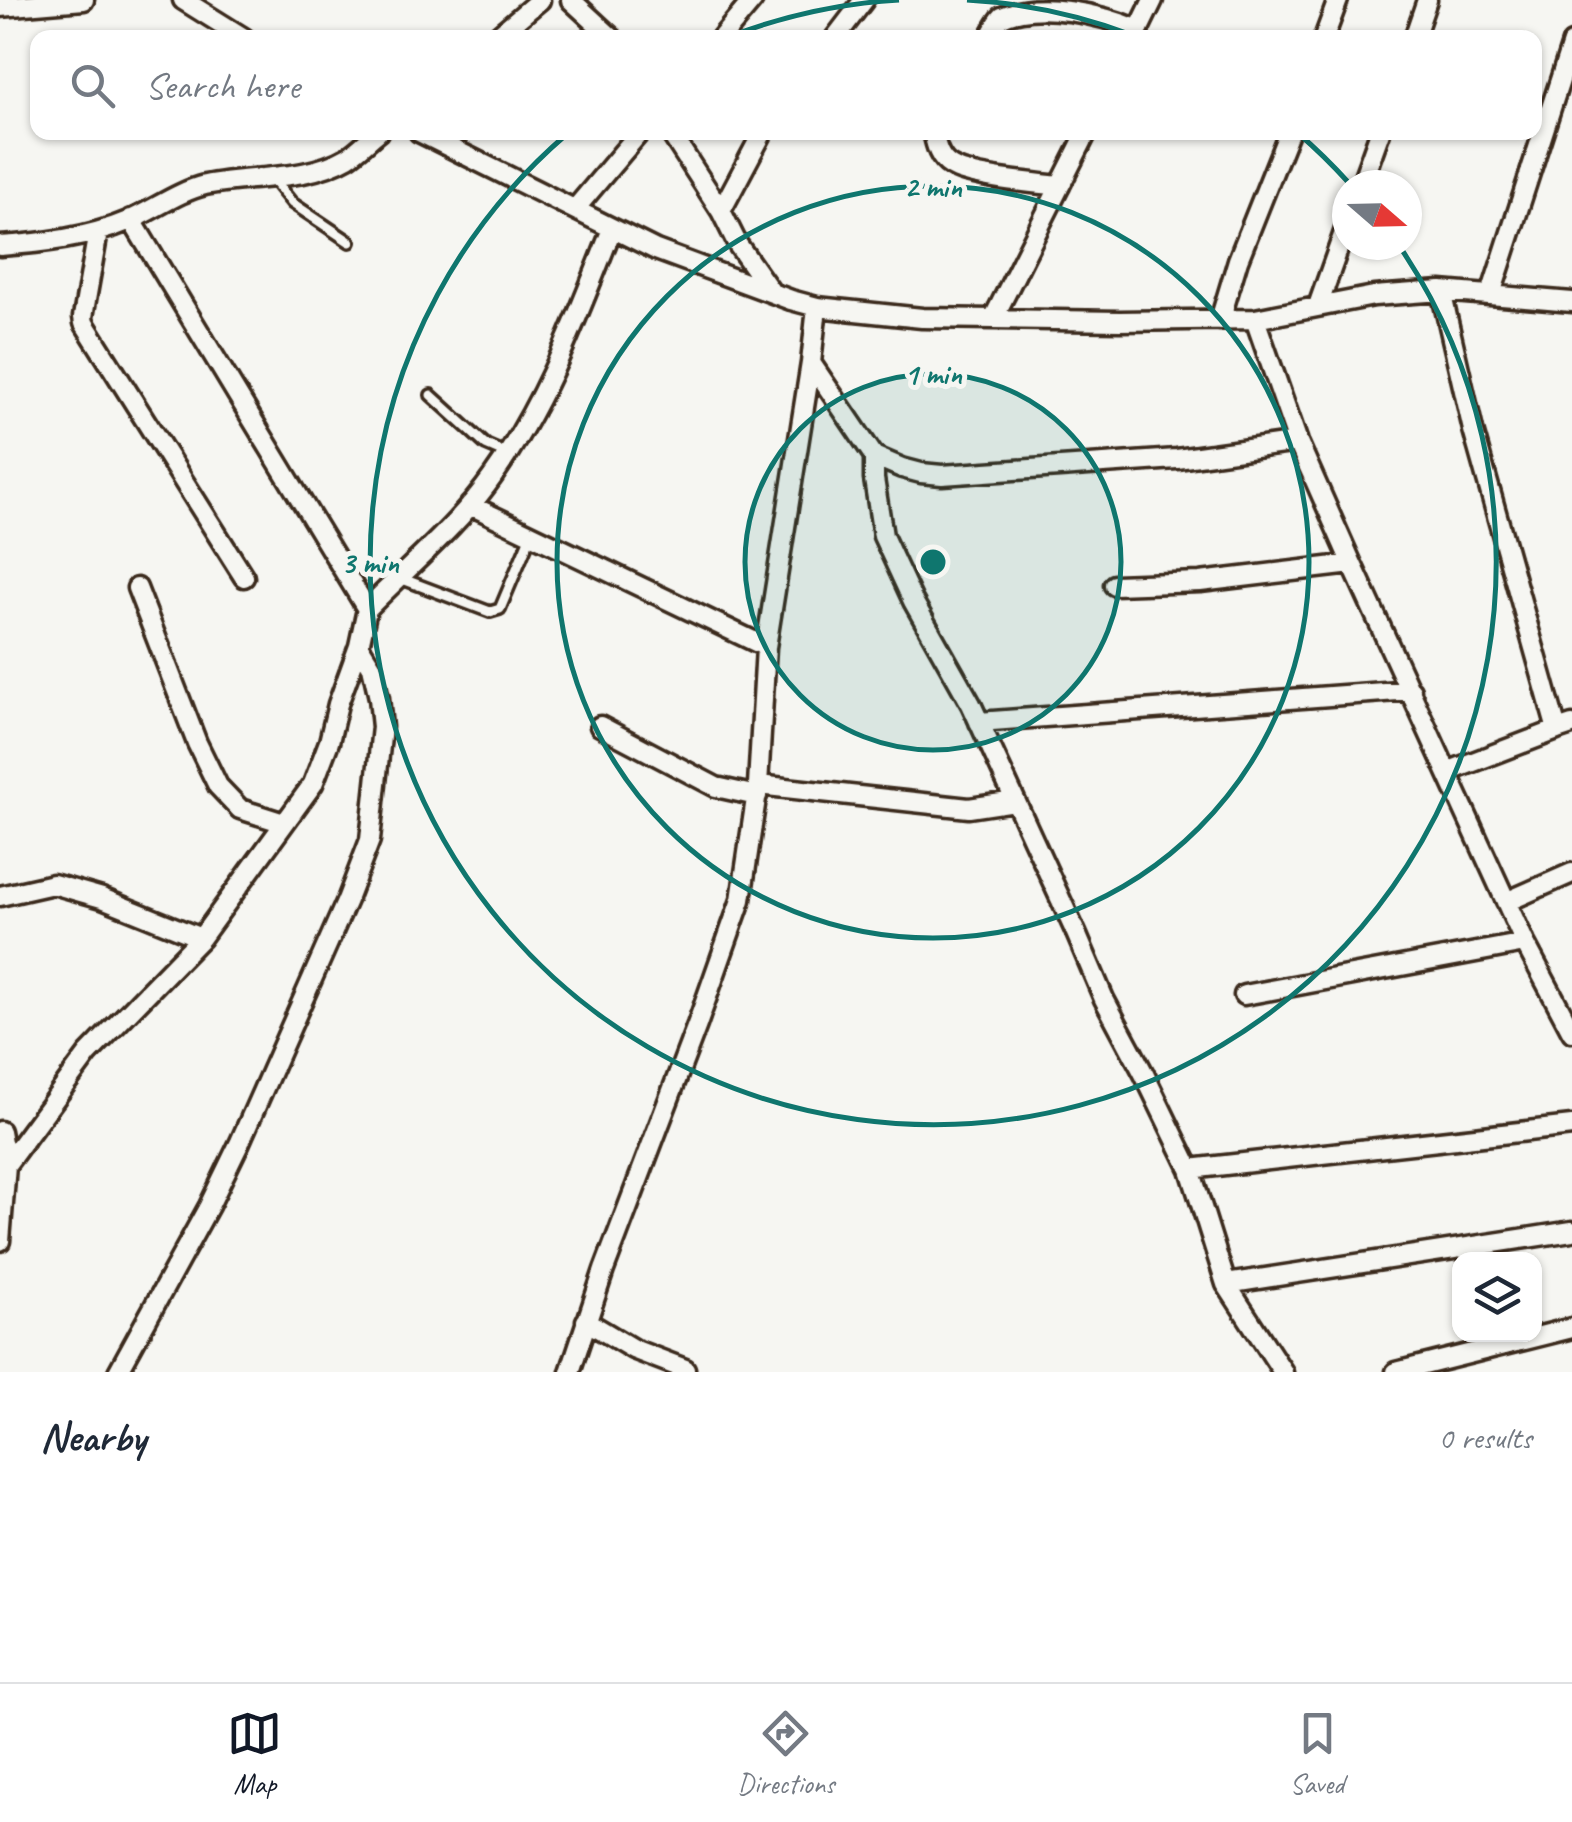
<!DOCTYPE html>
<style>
body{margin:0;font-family:Caveat,sans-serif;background:#f6f6f7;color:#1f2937}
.controls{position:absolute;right:30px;bottom:30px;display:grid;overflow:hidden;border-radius:20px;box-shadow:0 2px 8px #0004}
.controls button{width:90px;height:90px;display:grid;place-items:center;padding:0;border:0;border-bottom:2px solid #e0e1e3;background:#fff;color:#1f2937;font:50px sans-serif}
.compass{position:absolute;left:1332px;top:170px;width:90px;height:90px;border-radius:50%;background:#fff;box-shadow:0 2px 8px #0004;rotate:110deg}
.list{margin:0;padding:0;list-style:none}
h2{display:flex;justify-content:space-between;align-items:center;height:130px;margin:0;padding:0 40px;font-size:42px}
h2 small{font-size:32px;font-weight:400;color:#747a83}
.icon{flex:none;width:55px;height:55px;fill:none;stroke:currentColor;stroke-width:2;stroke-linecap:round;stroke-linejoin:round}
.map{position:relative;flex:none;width:1572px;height:1372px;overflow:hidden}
.search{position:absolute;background:#fff;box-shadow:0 2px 8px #0004;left:30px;right:30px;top:30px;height:110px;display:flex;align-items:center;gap:25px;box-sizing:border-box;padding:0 35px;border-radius:20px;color:#747a83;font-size:38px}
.sheet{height:310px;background:#fff}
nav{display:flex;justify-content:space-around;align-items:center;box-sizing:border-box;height:140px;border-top:2px solid #e0e1e3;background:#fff;font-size:28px;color:#747a83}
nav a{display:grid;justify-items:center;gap:5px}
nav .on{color:#111827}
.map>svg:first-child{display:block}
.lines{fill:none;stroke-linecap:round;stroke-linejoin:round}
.service-casing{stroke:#3b2a1e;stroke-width:16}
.minor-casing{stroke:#3b2a1e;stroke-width:25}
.service{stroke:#f6f6f2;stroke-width:9}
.minor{stroke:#f6f6f2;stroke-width:18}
.ring{fill:none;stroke:#0f766e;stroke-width:5}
.centre{fill:#0f766e;stroke:#f6f6f2;stroke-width:5}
.ring-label{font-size:30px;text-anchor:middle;font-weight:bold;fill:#0f766e;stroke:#f6f6f2;stroke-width:10;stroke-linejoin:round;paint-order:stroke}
</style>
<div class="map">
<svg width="1572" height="1372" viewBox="0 0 1572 1372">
<rect width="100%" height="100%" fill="#f6f6f2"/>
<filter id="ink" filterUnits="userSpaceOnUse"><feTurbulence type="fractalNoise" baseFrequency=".01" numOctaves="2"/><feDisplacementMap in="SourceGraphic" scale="20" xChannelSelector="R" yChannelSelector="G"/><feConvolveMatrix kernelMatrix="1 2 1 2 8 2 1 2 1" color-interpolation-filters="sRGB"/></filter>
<g filter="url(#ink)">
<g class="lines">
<defs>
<path id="service" d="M272,178L292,203L350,242
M431,395L486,445L507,454
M400,578L490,612L500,609L531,535"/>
<path id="minor" d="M183,0L244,38
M571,0L612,38
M0,7L84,0
M1135,37L1153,0
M495,38L540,0
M721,38L753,0
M835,38L864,0
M989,38C993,31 997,22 1002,17C1038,0 1101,14 1139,30
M1324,38L1338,0
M1414,38L1427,0
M419,132L656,250L791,300L817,307L922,318L1120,321L1255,319L1374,296L1441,291L1572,302
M670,132L721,211
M763,132L721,211L738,245L771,292
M933,132C936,146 939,159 951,166C970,178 1035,183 1060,186
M1361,185L1380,132
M575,209L640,132
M131,219L367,609C409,566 459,525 493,476C547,400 578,314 612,229
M98,232L83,317L84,323L244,577
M0,246C43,243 88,238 128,221C154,210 177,192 205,185C252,175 305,182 348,157C359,150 368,140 378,132
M1441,291L1473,430L1557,730L1572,725
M1491,294L1572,43
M1318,306L1347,224
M993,319L1087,132
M1255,319L1298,442L1352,564L1525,943L1572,1032
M1220,320L1238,260L1289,132
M811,363L874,456L902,468L921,473L942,475L1177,459L1298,442
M874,456V479L883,536L913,601L971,704L1076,933L1104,999L1144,1074L1190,1169L1226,1284L1283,1372
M470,505L766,647
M1114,585L1200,582L1352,564
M137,588L197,743L218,786L240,809L284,823
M979,722L1411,690
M600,726L716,787L757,796
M1447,772L1557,730
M758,785L969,808L1015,801
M0,896L53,884L102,898L201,938
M1506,902L1572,873
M1244,995L1525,943
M0,1131L6,1165
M1190,1169L1572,1126
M0,1241L6,1165L88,1054L201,938L313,784L329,742L338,704L359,646L367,609
M1226,1284L1572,1231
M586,1321L633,1349L685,1369
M118,1372L209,1206L240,1142L347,900L370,840L382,727L379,698L372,667L359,646
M570,1372L604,1270L697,1025L741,900L758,785L766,647L811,363L817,307
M1396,1372L1572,1328"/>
</defs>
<!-- service casing -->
<use href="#service" class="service-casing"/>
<!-- minor casing -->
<use href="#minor" class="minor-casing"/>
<!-- service -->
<use href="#service" class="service"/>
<!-- minor -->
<use href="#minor" class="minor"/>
</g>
</g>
<!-- distance rings -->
<circle cx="933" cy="562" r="188" fill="#0f766e" fill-opacity=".12"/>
<g class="ring">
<circle cx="933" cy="562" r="188"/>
<circle cx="933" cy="562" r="376"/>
<path d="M731 36A563 563 0 0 1 899 0M967 0A563 563 0 0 1 1135 36M1299 134A563 563 0 0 1 1348 182M1400 247A563 563 0 1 1 567 134"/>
</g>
<circle cx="933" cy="562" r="15" class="centre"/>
<g class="ring-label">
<text x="933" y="197">2 min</text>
<text x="933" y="384">1 min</text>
<text x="370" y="573">3 min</text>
</g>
</svg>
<div class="controls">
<button><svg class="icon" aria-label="layers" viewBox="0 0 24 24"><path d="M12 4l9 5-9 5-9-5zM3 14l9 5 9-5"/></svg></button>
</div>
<svg class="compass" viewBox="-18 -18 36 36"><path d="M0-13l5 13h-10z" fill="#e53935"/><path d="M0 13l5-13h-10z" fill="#747a83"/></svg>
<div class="search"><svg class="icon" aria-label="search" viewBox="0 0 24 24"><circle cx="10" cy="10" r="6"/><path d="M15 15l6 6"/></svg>Search here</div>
</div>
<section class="sheet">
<h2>Nearby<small>0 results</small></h2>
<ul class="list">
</ul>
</section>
<nav>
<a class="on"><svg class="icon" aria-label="map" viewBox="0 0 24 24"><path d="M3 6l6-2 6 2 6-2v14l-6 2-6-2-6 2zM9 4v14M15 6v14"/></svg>Map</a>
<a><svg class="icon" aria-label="directions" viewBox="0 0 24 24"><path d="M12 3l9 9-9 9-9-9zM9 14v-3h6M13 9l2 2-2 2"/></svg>Directions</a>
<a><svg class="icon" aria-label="saved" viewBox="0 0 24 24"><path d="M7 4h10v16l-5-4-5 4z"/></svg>Saved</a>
</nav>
